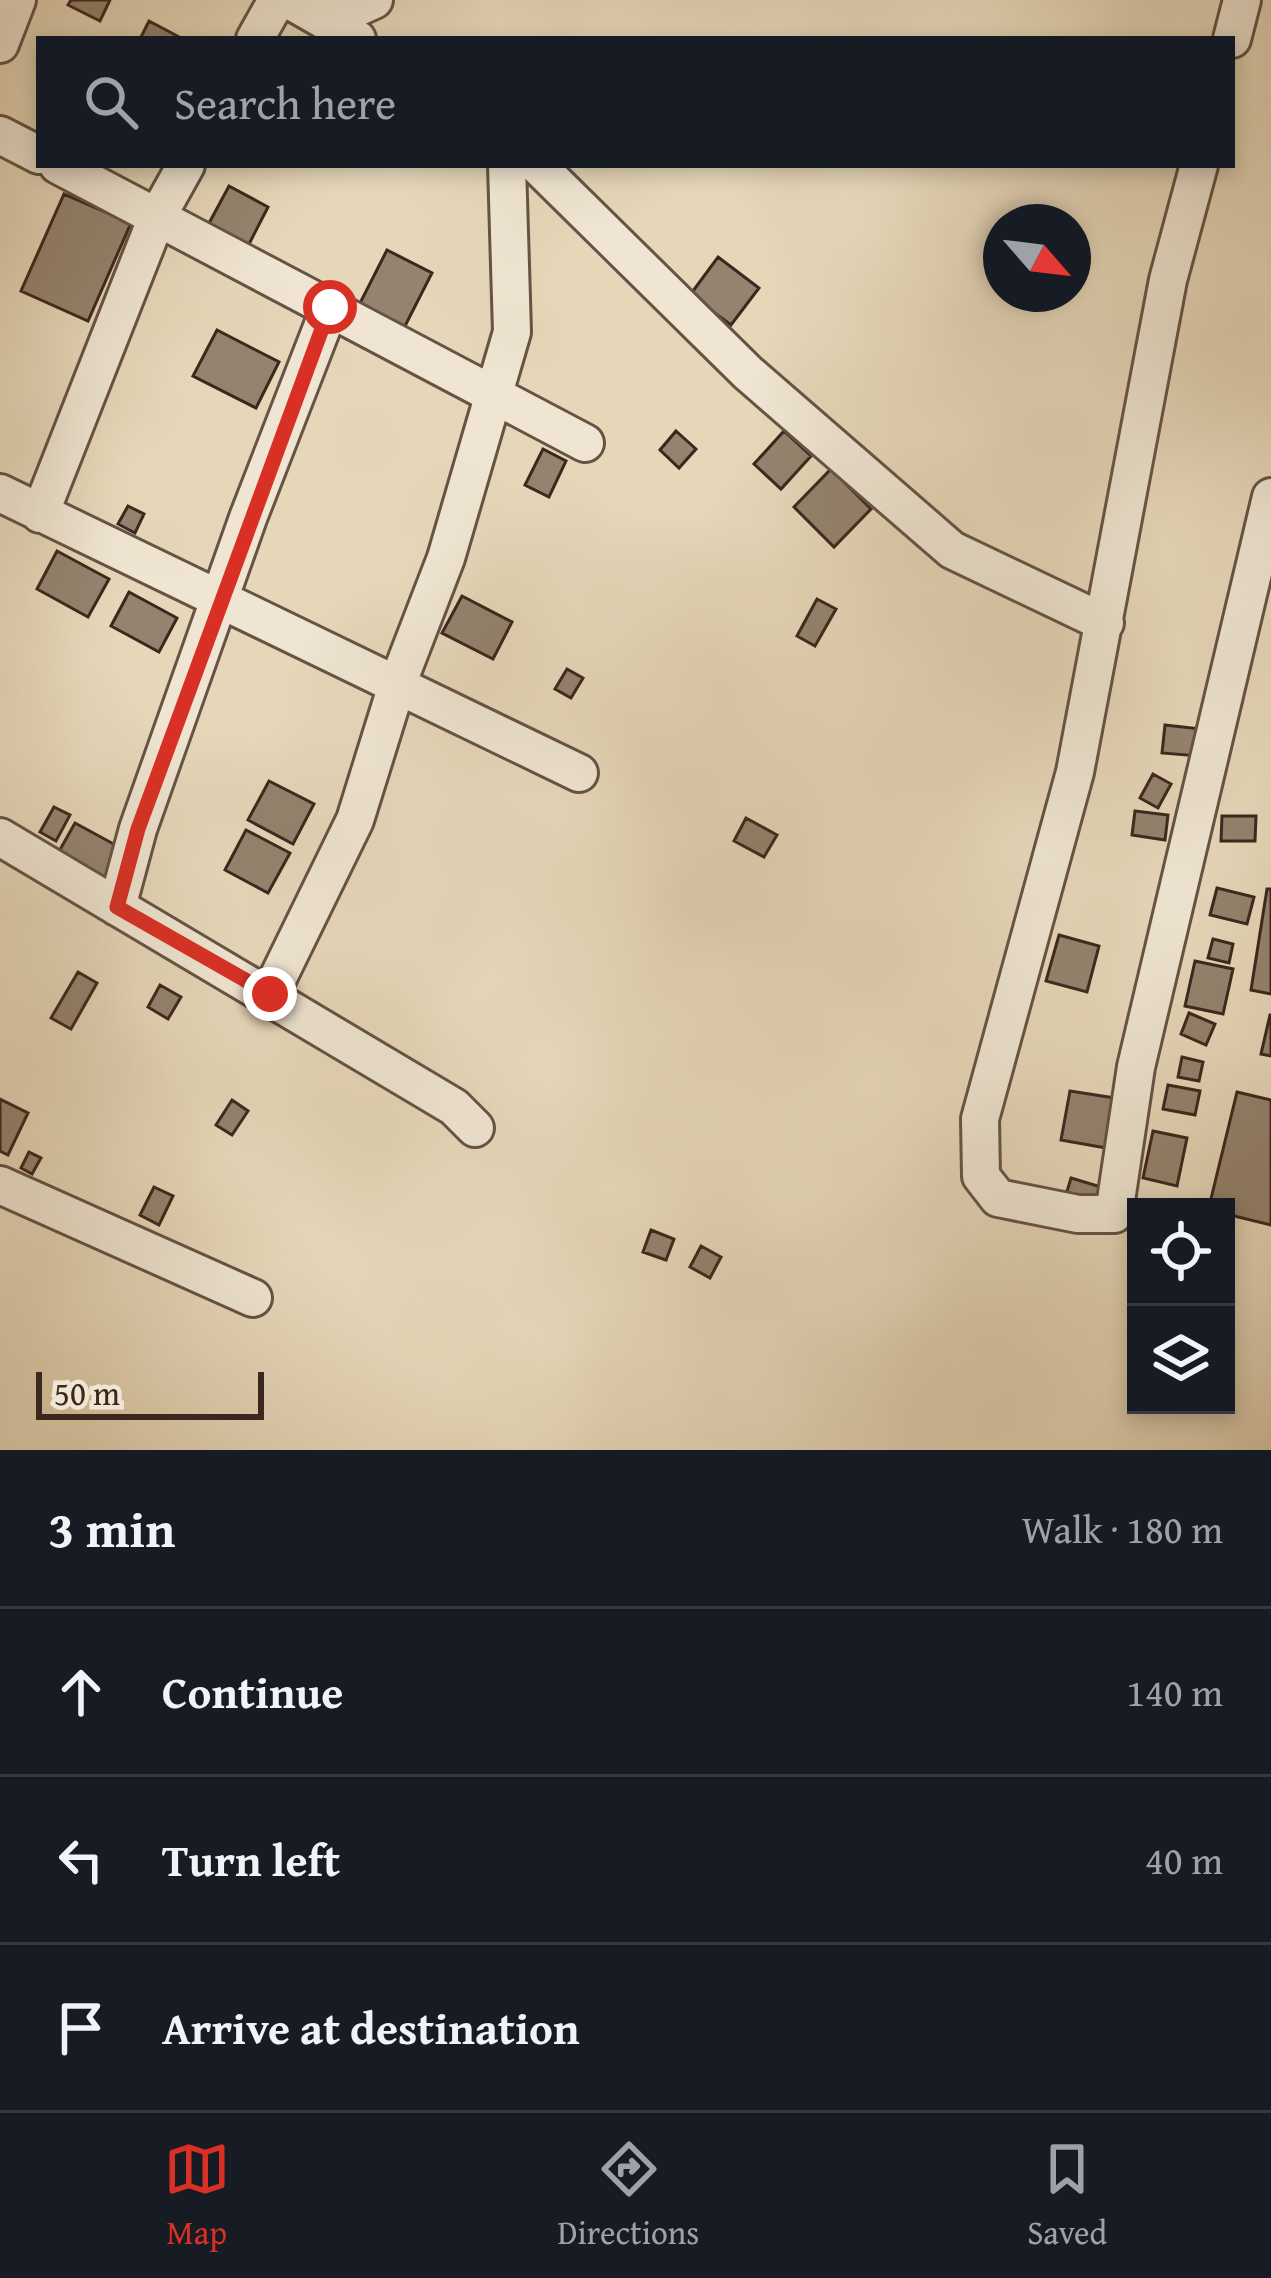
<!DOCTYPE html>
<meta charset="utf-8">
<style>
body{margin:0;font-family:"Gentium Book Plus",serif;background:#242831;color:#f1f3f6}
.controls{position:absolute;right:36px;bottom:36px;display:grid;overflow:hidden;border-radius:0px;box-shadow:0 6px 18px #0003}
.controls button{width:108px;height:108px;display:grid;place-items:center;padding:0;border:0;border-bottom:3px solid #363941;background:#171b24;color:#f1f3f6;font:60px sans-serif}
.compass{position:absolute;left:983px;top:204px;width:108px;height:108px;border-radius:50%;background:#171b24;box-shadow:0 6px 18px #0003;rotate:118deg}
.scale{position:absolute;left:36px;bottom:30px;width:228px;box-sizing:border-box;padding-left:12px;border:6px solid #3c271e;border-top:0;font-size:33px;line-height:42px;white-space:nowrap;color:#3c271e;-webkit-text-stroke:9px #efe5d2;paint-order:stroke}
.stop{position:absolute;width:36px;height:36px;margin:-27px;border:9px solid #d93025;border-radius:50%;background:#fff}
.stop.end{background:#d93025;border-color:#fff;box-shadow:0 3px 12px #0008}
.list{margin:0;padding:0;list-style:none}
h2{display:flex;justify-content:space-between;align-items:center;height:156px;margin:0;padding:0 48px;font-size:51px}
h2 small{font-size:39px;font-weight:400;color:#9ea1a6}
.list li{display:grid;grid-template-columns:78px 1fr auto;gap:36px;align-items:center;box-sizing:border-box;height:168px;padding:0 48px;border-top:3px solid #363941}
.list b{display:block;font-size:45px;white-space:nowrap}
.list em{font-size:39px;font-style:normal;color:#9ea1a6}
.icon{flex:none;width:66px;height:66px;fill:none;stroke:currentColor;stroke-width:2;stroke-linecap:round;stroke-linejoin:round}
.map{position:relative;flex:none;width:1271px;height:1450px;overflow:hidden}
.search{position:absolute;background:#171b24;box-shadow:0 6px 18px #0003;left:36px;right:36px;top:36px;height:132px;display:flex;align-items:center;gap:30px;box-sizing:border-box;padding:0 42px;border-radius:0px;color:#9ea1a6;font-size:45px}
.sheet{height:660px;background:#171b24}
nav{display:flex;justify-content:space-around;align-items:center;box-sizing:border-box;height:168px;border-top:3px solid #363941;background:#171b24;font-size:33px;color:#9ea1a6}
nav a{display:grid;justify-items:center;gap:6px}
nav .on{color:#d93025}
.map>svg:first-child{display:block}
.building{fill:#94836f;stroke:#3c271e;stroke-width:3}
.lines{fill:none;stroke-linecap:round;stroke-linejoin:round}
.minor-casing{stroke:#665345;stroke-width:42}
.minor{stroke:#efe5d2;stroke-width:36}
.route{stroke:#d93025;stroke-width:15}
</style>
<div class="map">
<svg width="1271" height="1450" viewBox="0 0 1271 1450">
<rect width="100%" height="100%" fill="#e6d7b9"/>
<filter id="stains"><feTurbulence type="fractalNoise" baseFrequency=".00167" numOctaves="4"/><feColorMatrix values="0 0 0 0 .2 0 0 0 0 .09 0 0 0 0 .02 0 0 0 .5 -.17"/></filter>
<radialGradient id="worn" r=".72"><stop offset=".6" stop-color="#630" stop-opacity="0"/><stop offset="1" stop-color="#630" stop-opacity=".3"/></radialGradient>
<!-- building -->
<path class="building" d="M71,0H110L100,21L68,5Z
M149,21L183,39H140Z
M229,186L268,207L247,248L207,227Z
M64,194L131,223L88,321L21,291Z
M387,250L432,273L403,330L358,307Z
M718,257L759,288L731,325L690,295Z
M217,330L279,362L256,408L193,376Z
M676,431L696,449L679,468L660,450Z
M784,431L811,456L781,489L754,464Z
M543,449L566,461L549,497L525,485Z
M831,469L871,509L834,547L794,507Z
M128,506L144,514L135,533L118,524Z
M57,551L109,579L88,617L37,589Z
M129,592L177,618L159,652L111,626Z
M462,596L512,622L493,659L442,633Z
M817,599L836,609L815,646L797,636Z
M567,669L583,678L571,698L555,689Z
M1165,725L1201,729L1198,756L1162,753Z
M1153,774L1171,784L1158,808L1140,798Z
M269,781L314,804L293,844L248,820Z
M54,807L70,815L56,841L40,832Z
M1135,811L1168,815L1165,840L1132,835Z
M1222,816H1256L1255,841H1221Z
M746,818L777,835L764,857L734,841Z
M75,823L121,848L103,880L57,855Z
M246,830L290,853L268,893L225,870Z
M1217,888L1254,897L1247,924L1210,915Z
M1267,889H1271V994L1251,990Z
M1059,935L1099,946L1087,992L1046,981Z
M1213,939L1233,944L1229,963L1208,958Z
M1195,961L1233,969L1223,1014L1185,1006Z
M78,972L97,983L71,1029L51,1018Z
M160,985L181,997L168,1019L148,1007Z
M1189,1013L1215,1024L1206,1045L1181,1034Z
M1270,1015H1271V1056L1261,1054Z
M1182,1057L1203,1062L1199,1081L1178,1077Z
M1168,1085L1200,1091L1195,1115L1163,1109Z
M1070,1091L1115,1098L1106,1148L1061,1140Z
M1237,1092L1271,1100V1225L1226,1214V1207H1209Z
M0,1099L28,1113L8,1155L0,1151Z
M232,1100L248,1111L232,1135L216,1125Z
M1153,1131L1187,1138L1177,1186L1143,1178Z
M29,1152L41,1158L32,1174L21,1168Z
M1071,1178L1101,1187L1093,1211L1064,1201Z
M154,1187L173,1196L159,1225L140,1215Z
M651,1230L674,1239L666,1260L643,1252Z
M701,1246L721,1257L710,1278L690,1267Z"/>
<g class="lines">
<defs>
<path id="minor" d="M289,0L357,39
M309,1L352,10L374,0
M255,39L277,0
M1232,39L1242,0
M0,44L17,0
M0,135L39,155
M58,165L585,443
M537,165L748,373L952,550L1105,623
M1199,165L1168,280L1075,772L980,1119L981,1176L998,1198L1078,1214H1114L1136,1067L1271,497
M0,493L579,773
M40,514L157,217L186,165
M0,837L454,1107L475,1128
M117,907L138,829L248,518L330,307
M270,994L355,820L397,685L446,558L512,332L507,165
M0,1185L253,1298"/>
</defs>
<!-- minor casing -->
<use href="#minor" class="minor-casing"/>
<!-- minor -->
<use href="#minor" class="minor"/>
</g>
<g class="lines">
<!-- route -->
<path class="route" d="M270,994L117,907L138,829L330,307"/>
</g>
<rect width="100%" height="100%" filter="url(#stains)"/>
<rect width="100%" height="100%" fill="url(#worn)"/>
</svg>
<div class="controls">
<button><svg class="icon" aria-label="locate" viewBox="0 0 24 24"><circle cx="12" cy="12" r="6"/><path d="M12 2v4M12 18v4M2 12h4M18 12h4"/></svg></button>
<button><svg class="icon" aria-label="layers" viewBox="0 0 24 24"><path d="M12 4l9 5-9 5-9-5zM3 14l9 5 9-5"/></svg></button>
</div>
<svg class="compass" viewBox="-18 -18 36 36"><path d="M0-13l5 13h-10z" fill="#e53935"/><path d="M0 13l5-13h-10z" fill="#9ea1a6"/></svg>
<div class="scale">50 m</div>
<div class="stop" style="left:330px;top:307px"></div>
<div class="stop end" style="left:270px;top:994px"></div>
<div class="search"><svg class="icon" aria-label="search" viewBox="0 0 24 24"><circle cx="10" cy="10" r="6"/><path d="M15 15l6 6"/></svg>Search here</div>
</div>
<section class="sheet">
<h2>3 min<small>Walk · 180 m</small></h2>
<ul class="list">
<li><svg class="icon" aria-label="ahead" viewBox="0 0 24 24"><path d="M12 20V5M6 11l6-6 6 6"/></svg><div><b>Continue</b></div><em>140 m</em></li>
<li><svg class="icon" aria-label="left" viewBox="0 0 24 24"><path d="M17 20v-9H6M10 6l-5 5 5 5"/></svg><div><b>Turn left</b></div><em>40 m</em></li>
<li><svg class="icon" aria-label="arrive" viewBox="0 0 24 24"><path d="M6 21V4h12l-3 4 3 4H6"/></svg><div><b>Arrive at destination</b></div></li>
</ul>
</section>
<nav>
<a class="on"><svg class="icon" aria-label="map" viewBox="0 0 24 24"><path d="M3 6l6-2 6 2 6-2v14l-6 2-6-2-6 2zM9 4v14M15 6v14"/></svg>Map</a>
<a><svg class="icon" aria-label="directions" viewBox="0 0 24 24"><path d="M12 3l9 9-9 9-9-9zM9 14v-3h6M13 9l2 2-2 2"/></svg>Directions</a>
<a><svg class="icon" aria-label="saved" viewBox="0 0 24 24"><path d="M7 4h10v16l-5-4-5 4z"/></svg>Saved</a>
</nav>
